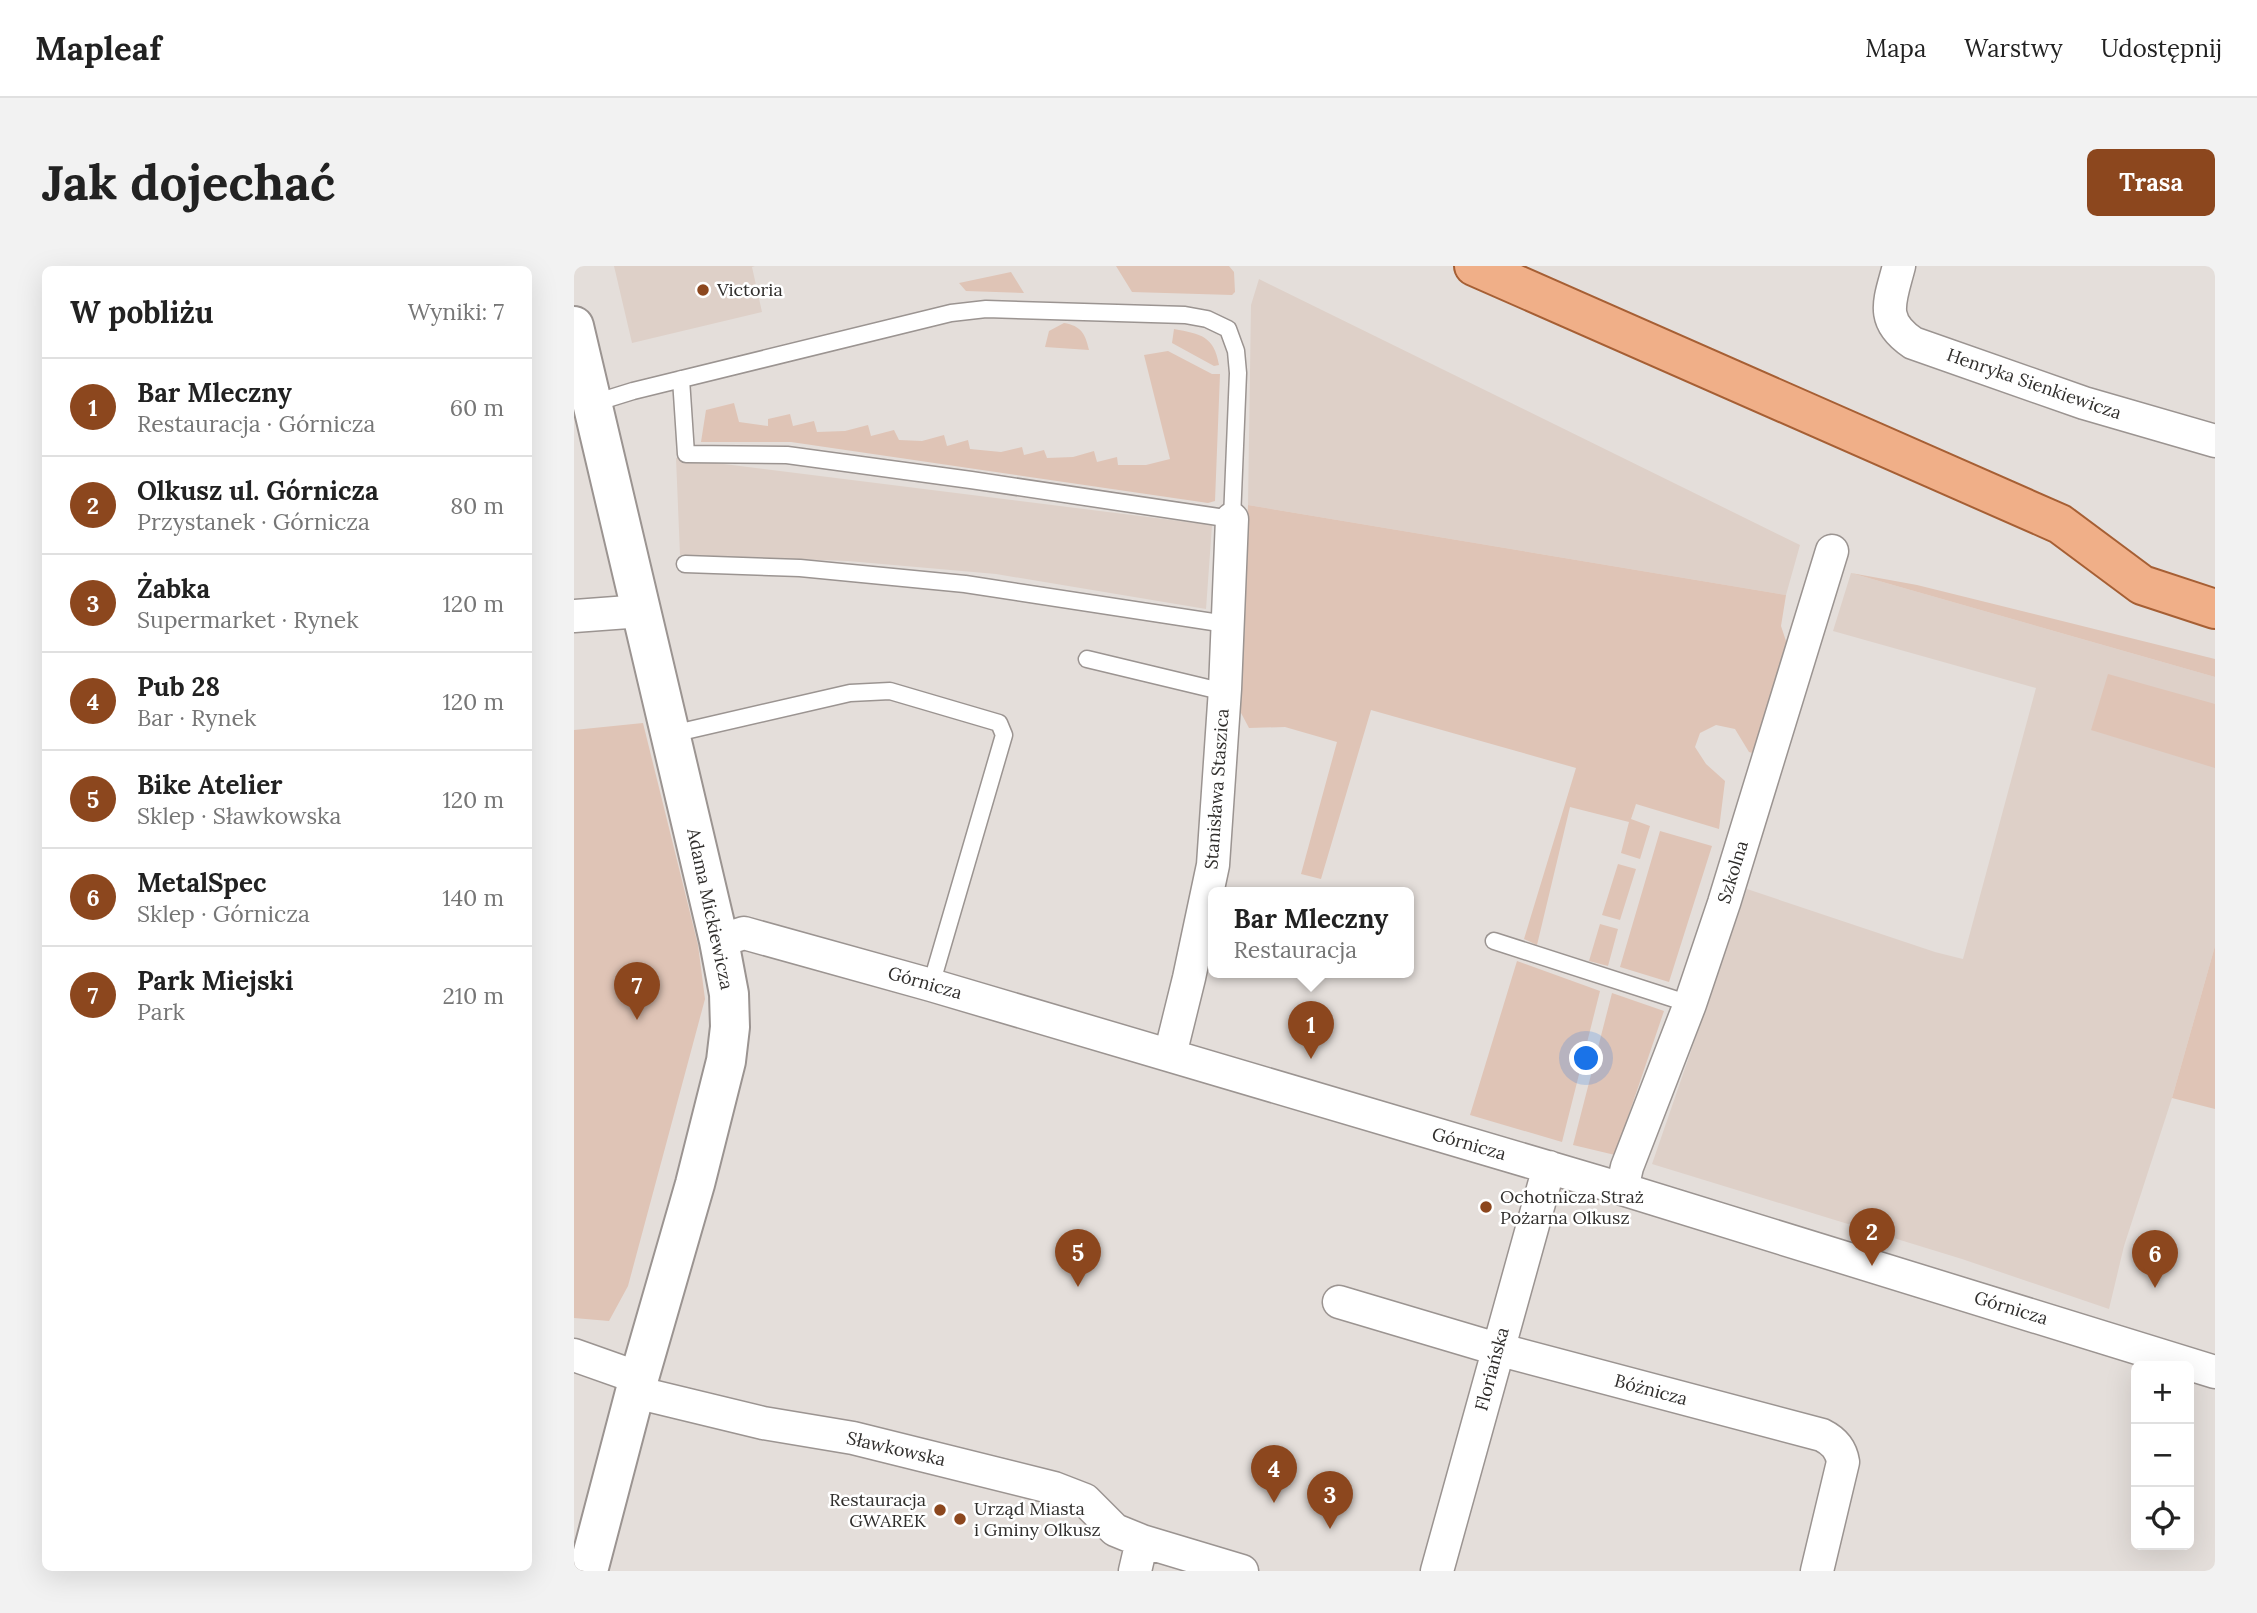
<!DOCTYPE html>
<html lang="pl">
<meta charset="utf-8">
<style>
body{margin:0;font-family:Lora,serif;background:#f2f2f2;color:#222}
.controls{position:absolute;right:21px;bottom:21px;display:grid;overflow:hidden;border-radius:10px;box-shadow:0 7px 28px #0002}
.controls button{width:63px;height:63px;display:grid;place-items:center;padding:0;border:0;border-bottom:2px solid #e0e0e0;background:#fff;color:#222;font:35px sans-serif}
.you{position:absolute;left:1013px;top:793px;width:24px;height:24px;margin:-18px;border:5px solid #fff;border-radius:50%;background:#1a73e8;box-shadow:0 0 0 10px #1a73e833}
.badge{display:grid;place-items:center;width:46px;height:46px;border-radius:50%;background:#8c471e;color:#fff;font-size:23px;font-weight:700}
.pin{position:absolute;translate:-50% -58px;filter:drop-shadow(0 2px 4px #0008)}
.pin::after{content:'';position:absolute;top:37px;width:24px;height:21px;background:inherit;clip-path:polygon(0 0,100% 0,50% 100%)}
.popup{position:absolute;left:634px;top:621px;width:206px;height:91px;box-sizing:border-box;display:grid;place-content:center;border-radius:10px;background:#fff;filter:drop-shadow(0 2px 5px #0005);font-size:23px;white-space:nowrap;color:#767676}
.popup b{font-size:26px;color:#222}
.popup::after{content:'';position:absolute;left:50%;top:100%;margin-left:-14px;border:14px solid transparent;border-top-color:#fff}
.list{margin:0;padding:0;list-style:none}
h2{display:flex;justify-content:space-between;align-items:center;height:91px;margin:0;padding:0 28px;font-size:30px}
h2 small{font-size:23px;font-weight:400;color:#767676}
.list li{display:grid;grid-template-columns:46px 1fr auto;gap:21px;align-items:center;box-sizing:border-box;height:98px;padding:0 28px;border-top:2px solid #e0e0e0}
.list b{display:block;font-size:26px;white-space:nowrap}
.list p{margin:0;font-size:23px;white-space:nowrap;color:#767676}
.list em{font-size:23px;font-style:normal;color:#767676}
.icon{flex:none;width:38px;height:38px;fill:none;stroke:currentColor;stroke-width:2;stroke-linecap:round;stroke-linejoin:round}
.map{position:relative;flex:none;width:1641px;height:1305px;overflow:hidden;border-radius:10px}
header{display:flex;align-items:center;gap:42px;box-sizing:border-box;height:98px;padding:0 35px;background:#fff;border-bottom:2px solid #e0e0e0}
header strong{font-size:33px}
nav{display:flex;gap:38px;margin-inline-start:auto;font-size:24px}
.intro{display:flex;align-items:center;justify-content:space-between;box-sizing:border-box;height:168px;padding:0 42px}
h1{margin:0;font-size:49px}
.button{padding:18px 32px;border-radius:10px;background:#8c471e;color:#fff;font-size:24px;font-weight:700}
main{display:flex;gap:42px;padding:0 42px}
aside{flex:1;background:#fff;border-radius:10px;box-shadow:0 7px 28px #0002}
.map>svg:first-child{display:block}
.built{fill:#ded0c8}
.green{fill:#dfc4b6}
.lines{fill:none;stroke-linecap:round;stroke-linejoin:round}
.service-casing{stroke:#9b9491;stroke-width:19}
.minor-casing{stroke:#9b9491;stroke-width:35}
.tertiary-casing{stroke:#9b9491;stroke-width:42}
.primary-casing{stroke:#a65f34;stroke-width:42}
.service{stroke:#fff;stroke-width:16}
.minor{stroke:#fff;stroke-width:32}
.tertiary{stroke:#fff;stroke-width:38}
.primary{stroke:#f0af88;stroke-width:38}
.poi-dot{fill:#8c471e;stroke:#fff;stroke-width:2.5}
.labels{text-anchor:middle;stroke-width:5;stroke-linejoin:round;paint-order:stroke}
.poi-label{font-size:18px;fill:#302e2c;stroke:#fff;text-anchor:start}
.street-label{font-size:18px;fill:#302e2c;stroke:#fff}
</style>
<header>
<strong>Mapleaf</strong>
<nav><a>Mapa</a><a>Warstwy</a><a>Udostępnij</a></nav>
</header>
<div class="intro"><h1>Jak dojechać</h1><a class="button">Trasa</a></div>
<main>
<aside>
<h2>W pobliżu<small>Wyniki: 7</small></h2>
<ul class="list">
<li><span class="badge">1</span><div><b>Bar Mleczny</b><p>Restauracja · Górnicza</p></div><em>60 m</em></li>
<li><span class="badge">2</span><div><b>Olkusz ul. Górnicza</b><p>Przystanek · Górnicza</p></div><em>80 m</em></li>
<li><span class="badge">3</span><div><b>Żabka</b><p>Supermarket · Rynek</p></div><em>120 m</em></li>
<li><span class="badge">4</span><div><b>Pub 28</b><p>Bar · Rynek</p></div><em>120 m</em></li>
<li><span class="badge">5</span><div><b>Bike Atelier</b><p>Sklep · Sławkowska</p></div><em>120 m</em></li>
<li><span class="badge">6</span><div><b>MetalSpec</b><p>Sklep · Górnicza</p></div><em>140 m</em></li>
<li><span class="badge">7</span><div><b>Park Miejski</b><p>Park</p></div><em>210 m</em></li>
</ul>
</aside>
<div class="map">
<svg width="1641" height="1305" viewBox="0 0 1641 1305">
<rect width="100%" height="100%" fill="#e4deda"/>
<!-- built -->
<path class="built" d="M40,0H181L178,1L188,46L58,77Z
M685,13L1226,279L1212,329L674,239L677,39Z
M102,192L638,259L632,343L422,308L274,295L106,289Z
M1277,307L1641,411V680L1598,832L1550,980L1535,1043L1388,993L1078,898L1173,623L1361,686L1389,693L1462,422L1259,365Z"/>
<!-- green -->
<path class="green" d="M542,0H655L660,6L661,26L658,29L558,26Z
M437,6L450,27L392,25L385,17Z
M490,57C507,60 511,67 515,84L471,81L475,65Z
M600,63C627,68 640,70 645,99L640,100L598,77Z
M594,85L638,108H646L641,235L634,237L217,176H127L132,144L160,137L165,156L194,160V153L216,148L219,160L240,155L243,166L271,165L294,159L297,170L320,164L325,174L348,175L370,169L373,180L394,174L396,183L427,186L448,181L450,189L470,184L473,192L499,191L520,185L523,196L543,191L544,199H572L596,193L570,89Z
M674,239L1212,329L1207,360L1215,384L1185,489L1175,486L1161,463L1142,459L1126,467L1121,481L1132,498L1151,515L1145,563L1062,538L1057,553L1076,560L1066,593L1047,587L1055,556L996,541L963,679L950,673L1002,502L797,444L747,613L727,608L763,476L711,461L675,462L666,445Z
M1277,307L1343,319L1641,393V411Z
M1534,408L1641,438V502L1517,464Z
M69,457L124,679L131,733L54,1020L35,1055L0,1052V464Z
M1086,565L1138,580L1095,716L1046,701Z
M1044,598L1062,603L1046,654L1028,649Z
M1026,658L1044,663L1034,700L1015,695Z
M1641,680V843L1598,832Z
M943,695L1026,725L988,876L896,849Z
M1038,727L1090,745L1041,889L999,879Z"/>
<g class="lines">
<defs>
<path id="service" d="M17,138L59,125L377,47L412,43L611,49L633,53L654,63L662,85L664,107L658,253L397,214L213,189L112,188L107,113
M111,298L226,302L391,318L652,358
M513,393L638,423H651
M98,468L276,427L316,425L425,457L430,469L357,719
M920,675L1116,738"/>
<path id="minor" d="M1325,0C1316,35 1305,54 1339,77L1510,137L1641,175
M0,350L68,345
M145,675L170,667L357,719L1048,923L1641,1106
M596,789L615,712L639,599L651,423L658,253
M1048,923L1053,901L1116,738L1150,637L1258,285
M765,1036L923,1083L1248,1169C1260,1175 1267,1183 1269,1196L1243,1305
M0,1089L65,1112
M61,1126L189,1157L279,1172L480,1222L511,1234L541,1264L568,1275L668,1305
M561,1305L568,1275
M863,1305L975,901"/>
<path id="tertiary" d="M0,60L145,675L155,728L156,761L152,795L121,918L61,1126L14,1305"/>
<path id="primary" d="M900,0L1486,258L1568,319L1641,343"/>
</defs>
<!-- service casing -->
<use href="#service" class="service-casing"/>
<!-- minor casing -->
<use href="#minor" class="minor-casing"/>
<!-- tertiary casing -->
<use href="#tertiary" class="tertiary-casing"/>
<!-- primary casing -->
<use href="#primary" class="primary-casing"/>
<!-- service -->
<use href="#service" class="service"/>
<!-- minor -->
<use href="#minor" class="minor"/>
<!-- tertiary -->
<use href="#tertiary" class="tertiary"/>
<!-- primary -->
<use href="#primary" class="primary"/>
</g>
<!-- markers -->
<g class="poi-dot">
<circle cx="129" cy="24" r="7"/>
<circle cx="912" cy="941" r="7"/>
<circle cx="366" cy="1244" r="7"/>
<circle cx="386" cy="1253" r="7"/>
</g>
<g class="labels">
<!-- poi labels -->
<g class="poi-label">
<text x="143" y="30">Victoria</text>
<text x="926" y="937">Ochotnicza Straż<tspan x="926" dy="21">Pożarna Olkusz</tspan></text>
<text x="352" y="1240" text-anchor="end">Restauracja<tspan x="352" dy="21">GWAREK</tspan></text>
<text x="400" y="1249">Urząd Miasta<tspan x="400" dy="21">i Gminy Olkusz</tspan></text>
</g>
<!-- street labels -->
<g class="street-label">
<text transform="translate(1460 118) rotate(19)" y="6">Henryka Sienkiewicza</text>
<text transform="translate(643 523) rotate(-86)" y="6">Stanisława Staszica</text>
<text transform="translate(1159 606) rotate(-73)" y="6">Szkolna</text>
<text transform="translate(136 643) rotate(78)" y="6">Adama Mickiewicza</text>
<text transform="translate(351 717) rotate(16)" y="6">Górnicza</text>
<text transform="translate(895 878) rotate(16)" y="6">Górnicza</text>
<text transform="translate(1437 1042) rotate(17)" y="6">Górnicza</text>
<text transform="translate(918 1103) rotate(-75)" y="6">Floriańska</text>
<text transform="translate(1077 1124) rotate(15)" y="6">Bóżnicza</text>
<text transform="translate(322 1183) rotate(13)" y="6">Sławkowska</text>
</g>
</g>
</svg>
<div class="controls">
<button>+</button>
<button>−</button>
<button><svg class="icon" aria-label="locate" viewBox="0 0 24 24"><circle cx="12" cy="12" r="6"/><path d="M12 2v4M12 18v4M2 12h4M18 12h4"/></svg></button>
</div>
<div class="you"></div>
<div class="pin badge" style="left:737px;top:793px">1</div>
<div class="popup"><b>Bar Mleczny</b>Restauracja</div>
<div class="pin badge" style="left:1298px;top:1000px">2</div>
<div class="pin badge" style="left:756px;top:1263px">3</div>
<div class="pin badge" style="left:700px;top:1237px">4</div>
<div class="pin badge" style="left:504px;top:1021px">5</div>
<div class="pin badge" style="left:1581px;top:1022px">6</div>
<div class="pin badge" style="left:63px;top:754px">7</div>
</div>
</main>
